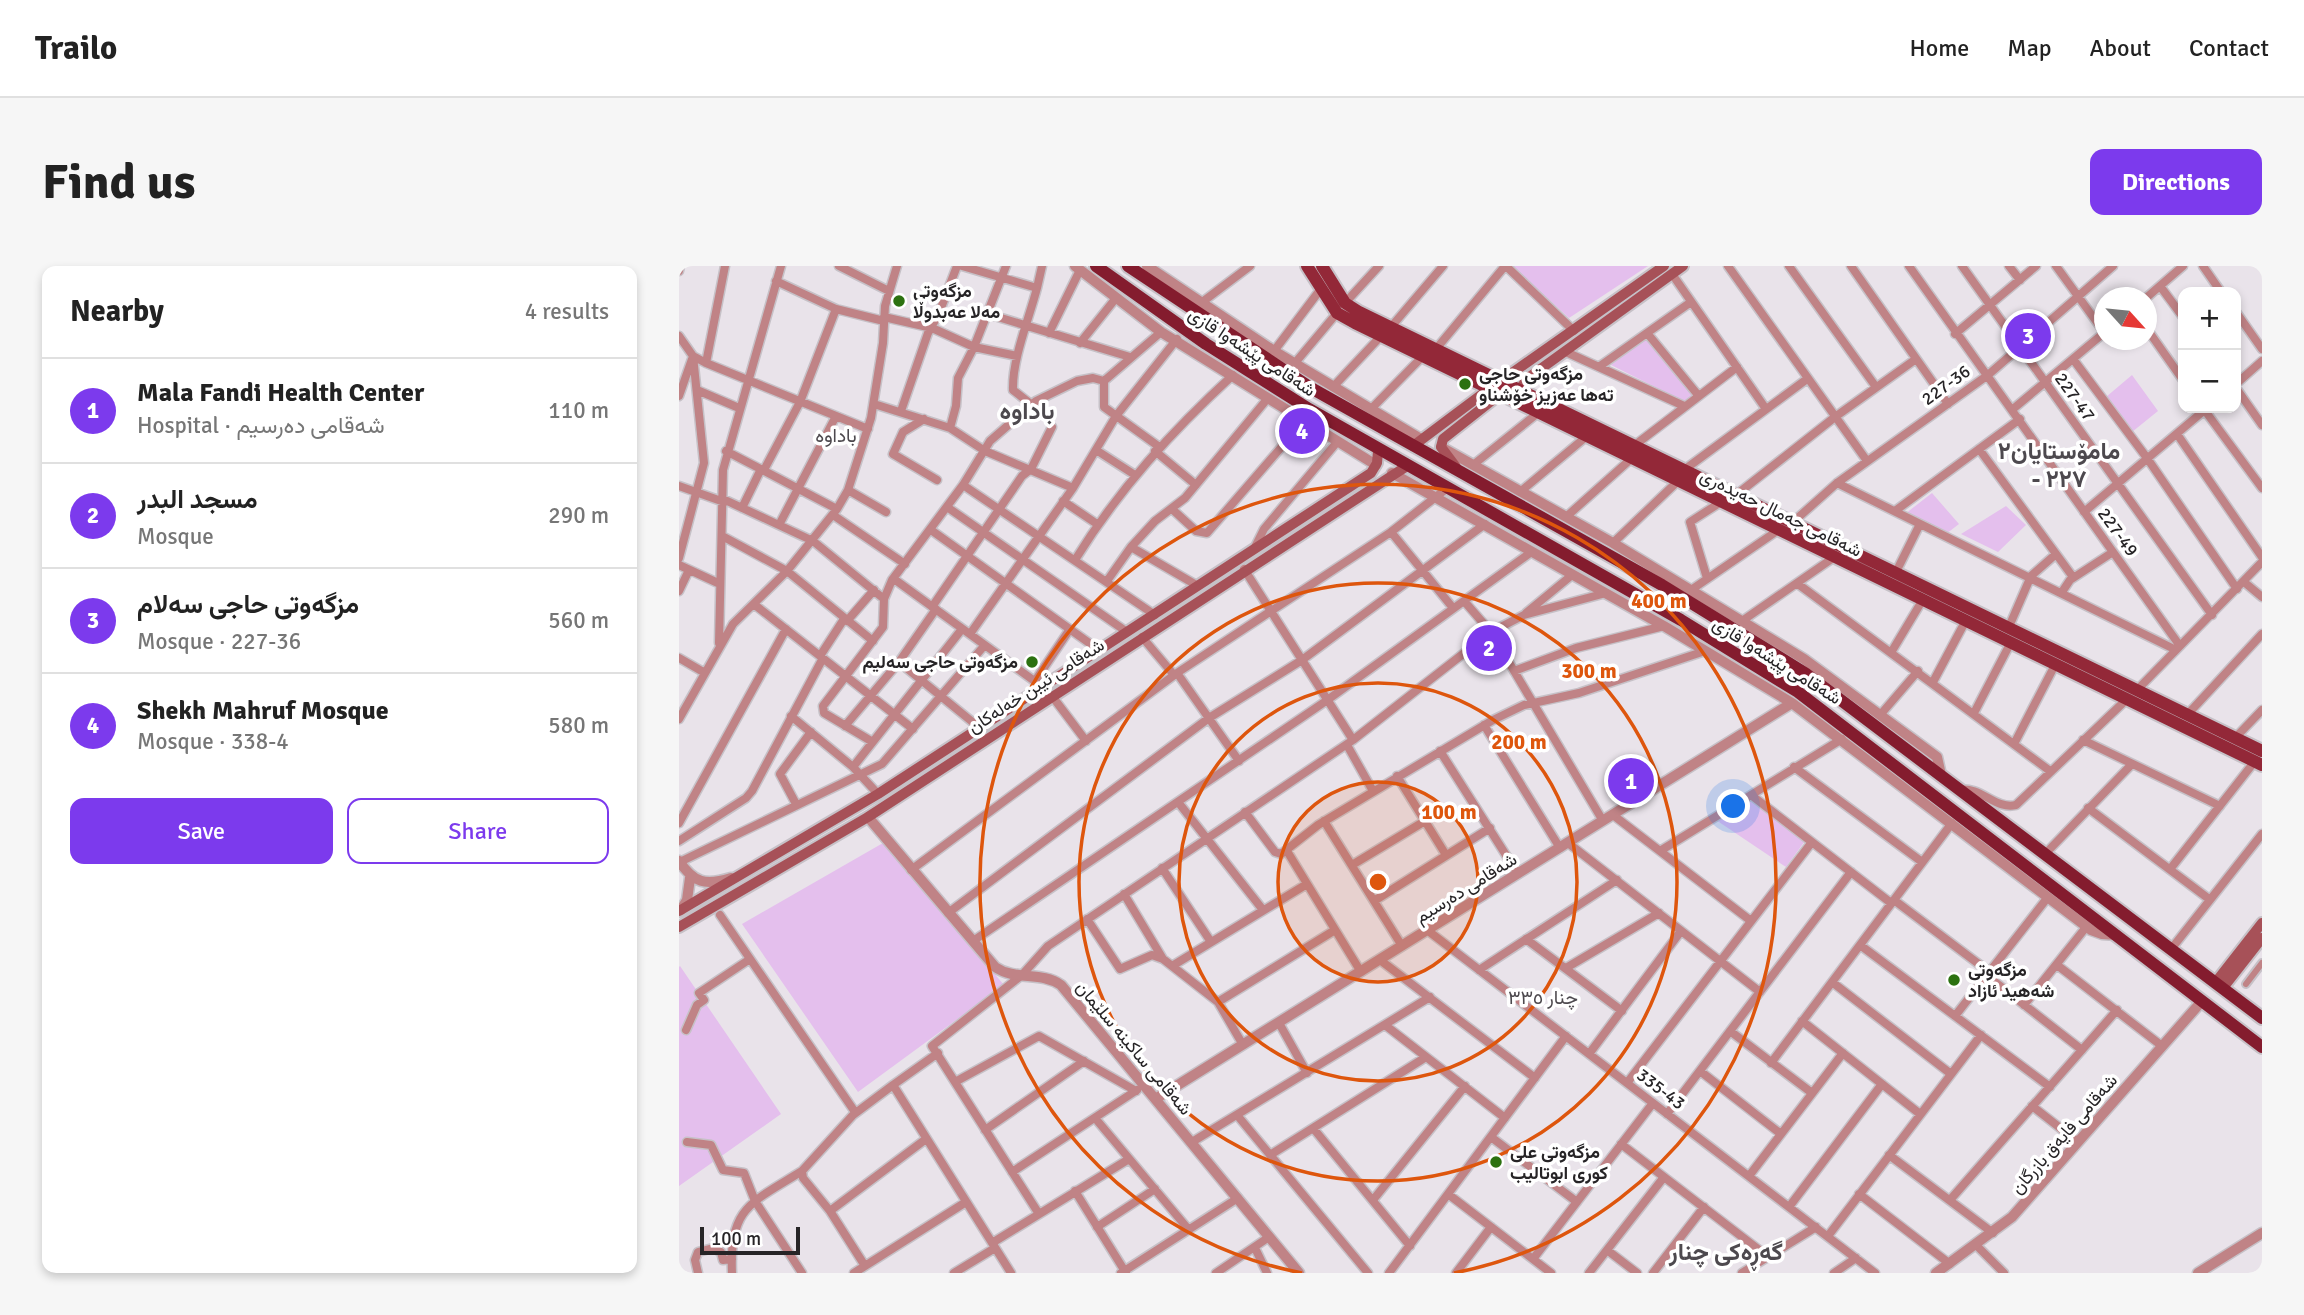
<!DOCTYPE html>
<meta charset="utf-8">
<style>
body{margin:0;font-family:Signika,Vazirmatn,sans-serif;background:#f6f6f6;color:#222}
.controls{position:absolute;right:21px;top:21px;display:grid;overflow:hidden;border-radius:14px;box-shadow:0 4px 10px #0003}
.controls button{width:63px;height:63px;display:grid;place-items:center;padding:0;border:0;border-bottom:2px solid #e0e0e0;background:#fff;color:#222;font:35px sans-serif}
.compass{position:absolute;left:1415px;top:21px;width:63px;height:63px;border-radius:50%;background:#fff;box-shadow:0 4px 10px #0003;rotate:117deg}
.scale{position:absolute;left:21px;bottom:18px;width:100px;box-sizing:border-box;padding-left:7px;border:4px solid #262426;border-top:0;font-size:19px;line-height:24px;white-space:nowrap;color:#262426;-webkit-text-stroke:5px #fff;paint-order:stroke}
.you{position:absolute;left:1055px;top:541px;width:24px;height:24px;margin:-18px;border:5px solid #fff;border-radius:50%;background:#1a73e8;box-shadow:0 0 0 10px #1a73e833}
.badge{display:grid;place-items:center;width:46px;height:46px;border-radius:50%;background:#7c3aed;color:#fff;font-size:23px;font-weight:700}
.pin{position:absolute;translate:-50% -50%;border:4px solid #fff;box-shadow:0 2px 7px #0006}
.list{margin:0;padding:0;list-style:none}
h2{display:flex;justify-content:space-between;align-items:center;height:91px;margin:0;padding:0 28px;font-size:30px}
h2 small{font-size:23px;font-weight:400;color:#767676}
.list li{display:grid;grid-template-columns:46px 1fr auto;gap:21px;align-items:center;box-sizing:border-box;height:105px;padding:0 28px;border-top:2px solid #e0e0e0}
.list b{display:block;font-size:26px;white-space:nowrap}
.list p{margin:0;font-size:23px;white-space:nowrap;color:#767676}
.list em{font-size:23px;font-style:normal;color:#767676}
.actions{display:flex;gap:14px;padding:21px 28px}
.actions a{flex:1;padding:16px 0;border:2px solid #7c3aed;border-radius:14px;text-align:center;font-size:24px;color:#7c3aed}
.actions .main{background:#7c3aed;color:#fff}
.map{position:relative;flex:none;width:1583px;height:1007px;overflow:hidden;border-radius:14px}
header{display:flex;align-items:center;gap:42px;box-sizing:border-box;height:98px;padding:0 35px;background:#fff;border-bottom:2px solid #e0e0e0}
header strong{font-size:33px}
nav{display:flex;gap:38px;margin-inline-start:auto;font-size:24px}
.intro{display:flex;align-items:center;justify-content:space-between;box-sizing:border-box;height:168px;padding:0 42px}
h1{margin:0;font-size:49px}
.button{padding:18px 32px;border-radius:14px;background:#7c3aed;color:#fff;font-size:24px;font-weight:700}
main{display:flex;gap:42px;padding:0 42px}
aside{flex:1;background:#fff;border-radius:14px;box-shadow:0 4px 10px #0003}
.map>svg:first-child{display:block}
.green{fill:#e4bfed}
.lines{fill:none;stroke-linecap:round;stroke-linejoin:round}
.pedestrian-casing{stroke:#c6c1c7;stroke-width:10}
.minor-casing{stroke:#c6c1c7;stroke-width:11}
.tertiary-casing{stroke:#c6c1c7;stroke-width:13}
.secondary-casing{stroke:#c6c1c7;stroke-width:14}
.primary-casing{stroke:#c6c1c7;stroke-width:16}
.trunk-casing{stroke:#c6c1c7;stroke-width:16}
.pedestrian{stroke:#c08386;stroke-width:6}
.minor{stroke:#c08386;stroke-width:8}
.tertiary{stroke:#c08386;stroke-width:10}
.secondary{stroke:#a75158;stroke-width:10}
.primary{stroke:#932838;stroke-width:12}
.trunk{stroke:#841c2e;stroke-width:12}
.ring{fill:none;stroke:#de560d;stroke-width:3.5}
.poi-dot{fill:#2c7110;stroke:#fff;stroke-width:2.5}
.labels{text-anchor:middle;stroke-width:7;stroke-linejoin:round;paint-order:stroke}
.poi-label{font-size:18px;font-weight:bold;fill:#262426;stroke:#fff;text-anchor:start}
.street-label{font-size:18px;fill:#262426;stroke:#fff}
.neighbourhood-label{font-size:19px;fill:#4d494e;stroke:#fff}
.district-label{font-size:24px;font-weight:bold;fill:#4d494e;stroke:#fff}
.centre{fill:#de560d;stroke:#fff;stroke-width:3.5}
.ring-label{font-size:21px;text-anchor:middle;font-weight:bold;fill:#de560d;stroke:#fff;stroke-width:7;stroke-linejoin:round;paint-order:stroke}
</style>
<header>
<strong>Trailo</strong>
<nav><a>Home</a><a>Map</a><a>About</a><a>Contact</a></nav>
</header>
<div class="intro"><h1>Find us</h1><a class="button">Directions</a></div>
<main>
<aside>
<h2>Nearby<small>4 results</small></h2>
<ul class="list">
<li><span class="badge">1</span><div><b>Mala Fandi Health Center</b><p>Hospital · شەقامی دەرسیم</p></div><em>110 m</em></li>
<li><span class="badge">2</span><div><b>مسجد البدر</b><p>Mosque</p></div><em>290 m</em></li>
<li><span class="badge">3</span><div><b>مزگەوتی حاجی سەلام</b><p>Mosque · 227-36</p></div><em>560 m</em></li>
<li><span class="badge">4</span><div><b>Shekh Mahruf Mosque</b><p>Mosque · 338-4</p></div><em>580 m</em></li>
</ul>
<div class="actions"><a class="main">Save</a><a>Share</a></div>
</aside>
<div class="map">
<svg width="1583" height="1007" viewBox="0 0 1583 1007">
<rect width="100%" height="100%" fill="#e9e3ea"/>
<!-- green -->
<path class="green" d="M833,0H969L890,52Z
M969,71L1014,129L1006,136L932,99Z
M1453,109L1479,145L1453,166L1427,131Z
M1253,227L1280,258L1267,268L1226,248Z
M1327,240L1347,259L1319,286L1282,268Z
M1071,534L1126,575L1107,601L1037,554Z
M204,577L325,719L179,826L63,658Z
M1,700L102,848L0,920V701Z"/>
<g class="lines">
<defs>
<path id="pedestrian" d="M1567,718L1583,697"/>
<path id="minor" d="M160,0L210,25
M283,0L358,22C350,53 333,93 334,124L353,139
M827,0L895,65
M1049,0L1188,195
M1110,0L1197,121
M1172,0L1269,138
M1230,0L1501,380
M1283,0L1533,349
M1330,0L1341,14
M1377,0L1425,66
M1524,0L1542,26
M0,5L1,0
M993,8L1087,143
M97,15L157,43L205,55
M1481,20L1504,51
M358,22L363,0
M1467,32L1504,0
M522,37L571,0
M666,37L700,0
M1557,46L1583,83
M309,48L451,91
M205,51L253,62L295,81L338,90
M712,61L764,0
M1468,63L1504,114
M370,67L401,4
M968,67L1019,129
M1276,68L1357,0
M0,70L14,90L27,97L189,163
M401,77L437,32
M757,83L826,0
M595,85L641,24
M887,86L1005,140
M1394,93L1468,192L1558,323
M27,97L46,0
M616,97L658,47
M921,100L1012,36
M425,115V141L479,180
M1557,118L1583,95
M654,121L702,70
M1557,122L1583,159
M18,124L60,142
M0,130L13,93
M195,138L271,162L306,185L394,222
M1524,142L1583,222
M692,143L744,90
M1334,143L1426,66
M222,145L249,67L260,47L278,0
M245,153L224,166L214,188L258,214
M271,162L277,140L279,112L295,81L327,0
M1498,168L1583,291
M956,179L1058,101
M1300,183L1394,311
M417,184L456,209
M47,185L158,243
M476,185L517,219
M794,199L859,147
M85,204L121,136L157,43
M1005,204L1128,113
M1158,217L1497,384
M284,219L476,349
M0,220L45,236
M169,224L207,246
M841,226L908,170
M1057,229L1156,151L1237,93
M44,233L134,275L205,333
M384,235L418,258
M268,241L448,366
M63,242L82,203
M493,243L517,265L528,267L625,155
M1216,245L1341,153
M1405,246L1528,142
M154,249L226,298
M887,251L953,192
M1113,257L1158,217L1309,109L1434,0
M100,259L157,150
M252,264L420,384
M712,266L774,342
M45,271L108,305L194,375
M934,277L999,215
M452,281L519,320
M575,283L585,263L659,175
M0,292L25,197L14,90
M396,294C440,223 493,165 554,109
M0,299L41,318
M565,303L674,474
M1216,308L1241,258
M1028,312L1011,256L1042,236
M215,313L365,422
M428,315L452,281L476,255L506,232L589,132
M1565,316L1583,331
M1119,318L1371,505
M1012,324L1098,265
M0,325L10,304
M1383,326L1391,314L1434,286
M785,335L812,366L924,555
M76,339L234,463
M253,341L343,210L352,203L373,161
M847,347L893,309
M168,355L195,324
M1063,355L1154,292
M1329,363L1352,310L1377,288
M291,368L394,222L437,150L498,73
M463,371L495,409
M40,377L44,204L102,0
M1213,385L1243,335
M141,390L165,353
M0,392L26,407
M220,396L302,463
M835,405L897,382L985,360
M498,407L560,495
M356,415L391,363
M1254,416L1286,356
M1457,425L1583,296
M373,430L407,475
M1295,447L1331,378
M1202,448L1239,405
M1508,449L1583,368
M112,450L174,501
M0,453L54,358L108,305L158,243L169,224L192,152L204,77L206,40L218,0
M805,459L881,582
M166,460L220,396L257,343
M1556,472L1583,444
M1404,474L1541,540
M192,475L145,447L144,440L204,361L205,333L213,314L284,219L311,175L357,135L398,115L414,112L425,115L482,66
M1335,478L1376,399
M668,479L694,525
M761,485L839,608
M1115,501L1243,596
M718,510L767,589
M1280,524C1302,520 1316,544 1337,539L1447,434
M199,528L174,501L283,363
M1072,529L1212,637
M499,536L584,644
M117,538L101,508L132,466
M1409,542L1530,633
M566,546L596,586L602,588L639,559L814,454L845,439L900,427L1026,385
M934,549L1072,655
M645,555L723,680
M0,557L107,363
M0,575L67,532L73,525L144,392
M889,577L1081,726
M608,585L682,706
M981,585L1163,473
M1367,587L1453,498
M1,596L203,498L305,380
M673,599L746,555
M483,602L532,676
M1492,602L1576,495
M232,604L498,407L712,266L767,223
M445,628L484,693L539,736L564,779
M1215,634L1309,705
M695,635L811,562
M269,647L530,452L623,394L806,258
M41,649L176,846
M408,653L441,703L473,689L484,693
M748,664L1196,1007
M847,673L943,745
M294,675L647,435L851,287
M1181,679L1371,821
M1493,682L1583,568
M701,694L856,812
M1378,699L1483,780
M493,700L628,618
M887,702L980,647
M800,704L938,614
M1307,709L1403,784
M1153,716L1272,808
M539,736L656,664
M1345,739L1408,660
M1276,750L1369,631
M1123,755L1241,848
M600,757L628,807
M706,759L826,852
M7,764L18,739L25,734L20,727L71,693
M1051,765L1133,827
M259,787L214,819L332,1007
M910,788L1002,665
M1092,797L1273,557
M1021,805L1102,868
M276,816L360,770L457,825
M948,817L1133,576
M1353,840L1399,876
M988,848L1172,606
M558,849L689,1007
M416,852L510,964
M634,862L731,980
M306,864L405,795
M812,871L898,936
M8,876L32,879L44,904L65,907L76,935L123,1007
M513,876L751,731
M942,878L1088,990
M591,889L747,791
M1210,889L1314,967
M333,906L458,824
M1070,910L1164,787
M396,925L447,1007
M769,928L872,1007
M1180,928L1271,998
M694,934L786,820
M1271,934L1438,744
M1110,941L1203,818
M151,945L247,873
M360,948L253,780L343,709L369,680L674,474L812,366L845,349L927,327
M418,961L476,923
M1149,970L1302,769
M313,977L450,893
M1298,980L1325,1007
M576,982L588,1007
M928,984L958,1007
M854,993L974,837
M186,1000L151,945L124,912L123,905L174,849L214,819
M19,1007L16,994L19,986L34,982L42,986L44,994L53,993
M53,1007C50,941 72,937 123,905
M175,1007L287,936
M275,1007L316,982
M442,1007L559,932
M537,1007L590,971
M710,1007L887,770
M777,1007L812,961
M910,1007L985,911
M974,1007L1025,941
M1063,1007L1137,961
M1155,1007L1177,992"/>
<path id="tertiary" d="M396,0L482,66L697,199
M468,0L595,85L742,173
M762,181L934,277L1125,393L1258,491L1262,509
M713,207L985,360L1113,437L1412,664L1423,668L1438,669
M189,551L316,701C336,715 362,705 382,719L620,1007
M0,595C15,617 26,620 52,612
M2,644L8,634L11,612
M478,832L1113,437
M1257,1007L1333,951L1523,735
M1519,1007L1583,967"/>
<path id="secondary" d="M823,114L985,0
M841,123L849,112L1004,0
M734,180L810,123
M777,201L762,181L764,173L821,128
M0,645L199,528L692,207L698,197L699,185
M0,661L189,551L728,200
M1536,717L1583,657
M1544,722L1583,672"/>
<path id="primary" d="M628,0L658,47L676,57L1583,499
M643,0L666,37L680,46L1583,485"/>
<path id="trunk" d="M417,0L527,78L630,143L1002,354L1119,426L1583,781
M449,0L632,122L983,319L1126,407L1583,752"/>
</defs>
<!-- pedestrian casing -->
<use href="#pedestrian" class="pedestrian-casing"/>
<!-- minor casing -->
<use href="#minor" class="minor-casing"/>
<!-- tertiary casing -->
<use href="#tertiary" class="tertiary-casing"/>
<!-- secondary casing -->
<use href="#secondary" class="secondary-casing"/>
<!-- primary casing -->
<use href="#primary" class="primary-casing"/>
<!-- trunk casing -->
<use href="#trunk" class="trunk-casing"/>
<!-- pedestrian -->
<use href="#pedestrian" class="pedestrian"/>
<!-- minor -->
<use href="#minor" class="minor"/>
<!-- tertiary -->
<use href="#tertiary" class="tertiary"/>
<!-- secondary -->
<use href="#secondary" class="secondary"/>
<!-- primary -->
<use href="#primary" class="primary"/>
<!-- trunk -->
<use href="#trunk" class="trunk"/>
</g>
<!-- distance rings -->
<circle cx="699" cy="616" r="100" fill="#de560d" fill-opacity=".12"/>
<g class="ring">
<circle cx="699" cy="616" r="100"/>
<circle cx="699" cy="616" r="199"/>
<circle cx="699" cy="616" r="299"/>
<path d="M623 1007A398 398 0 1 1 775 1007"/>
</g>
<!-- markers -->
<g class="poi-dot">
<circle cx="220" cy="35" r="7"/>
<circle cx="786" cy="118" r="7"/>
<circle cx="353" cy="396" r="7"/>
<circle cx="1275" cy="714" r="7"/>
<circle cx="817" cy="896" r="7"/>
</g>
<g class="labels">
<!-- poi labels -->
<g class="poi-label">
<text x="234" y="31">مزگەوتی<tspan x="234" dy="21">مەلا عەبدوڵا</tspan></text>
<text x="800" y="114">مزگەوتی حاجی<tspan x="800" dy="21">تەها عەزیز خۆشناو</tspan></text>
<text x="339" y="402" text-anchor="end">مزگەوتی حاجی سەلیم</text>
<text x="1289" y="710">مزگەوتی<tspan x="1289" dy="21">شەهید ئازاد</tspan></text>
<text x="831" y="892">مزگەوتی علی<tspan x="831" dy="21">کوری ابوتالیب</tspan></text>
</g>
<!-- street labels -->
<g class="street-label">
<text transform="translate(573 86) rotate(33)" y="6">شەقامی پێشەوا قازی</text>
<text transform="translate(1267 119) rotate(-36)" y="6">227-36</text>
<text transform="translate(1396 131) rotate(54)" y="6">227-47</text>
<text transform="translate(1102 247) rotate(26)" y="6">شەقامی جەمال حەیدەری</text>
<text transform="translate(1439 266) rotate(54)" y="6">227-49</text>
<text transform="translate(1098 395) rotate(32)" y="6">شەقامی پێشەوا قازی</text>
<text transform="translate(357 420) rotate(-33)" y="6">شەقامی ئیبن خەلەکان</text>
<text transform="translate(787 622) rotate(-32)" y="6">شەقامی دەرسیم</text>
<text transform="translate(455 782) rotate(50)" y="6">شەقامی ساکینە سلێمان</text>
<text transform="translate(982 823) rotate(37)" y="6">335-43</text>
<text transform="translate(1385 868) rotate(-49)" y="6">شەقامی فایەق بازرگان</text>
</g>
<!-- neighbourhood labels -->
<g class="neighbourhood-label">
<text x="157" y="176">باداوە</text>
<text x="864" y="738">چنار ٣٣٥</text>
</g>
<!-- district labels -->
<g class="district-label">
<text x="348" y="153">باداوە</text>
<text x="1380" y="193">مامۆستایان٢<tspan x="1380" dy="28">- ٢٢٧</tspan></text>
<text x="1047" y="994">گەڕەکی چنار</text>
</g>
</g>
<circle cx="699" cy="616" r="10" class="centre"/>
<g class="ring-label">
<text x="980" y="342">400 m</text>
<text x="910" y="412">300 m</text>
<text x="840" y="483">200 m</text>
<text x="770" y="553">100 m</text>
</g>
</svg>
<div class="controls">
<button>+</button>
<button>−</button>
</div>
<svg class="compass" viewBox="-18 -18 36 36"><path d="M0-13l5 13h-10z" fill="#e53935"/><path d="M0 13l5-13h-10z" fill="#767676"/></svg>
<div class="scale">100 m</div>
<div class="you"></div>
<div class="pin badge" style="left:952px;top:515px">1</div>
<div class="pin badge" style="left:810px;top:382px">2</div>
<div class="pin badge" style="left:1349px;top:70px">3</div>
<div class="pin badge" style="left:623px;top:165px">4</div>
</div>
</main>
